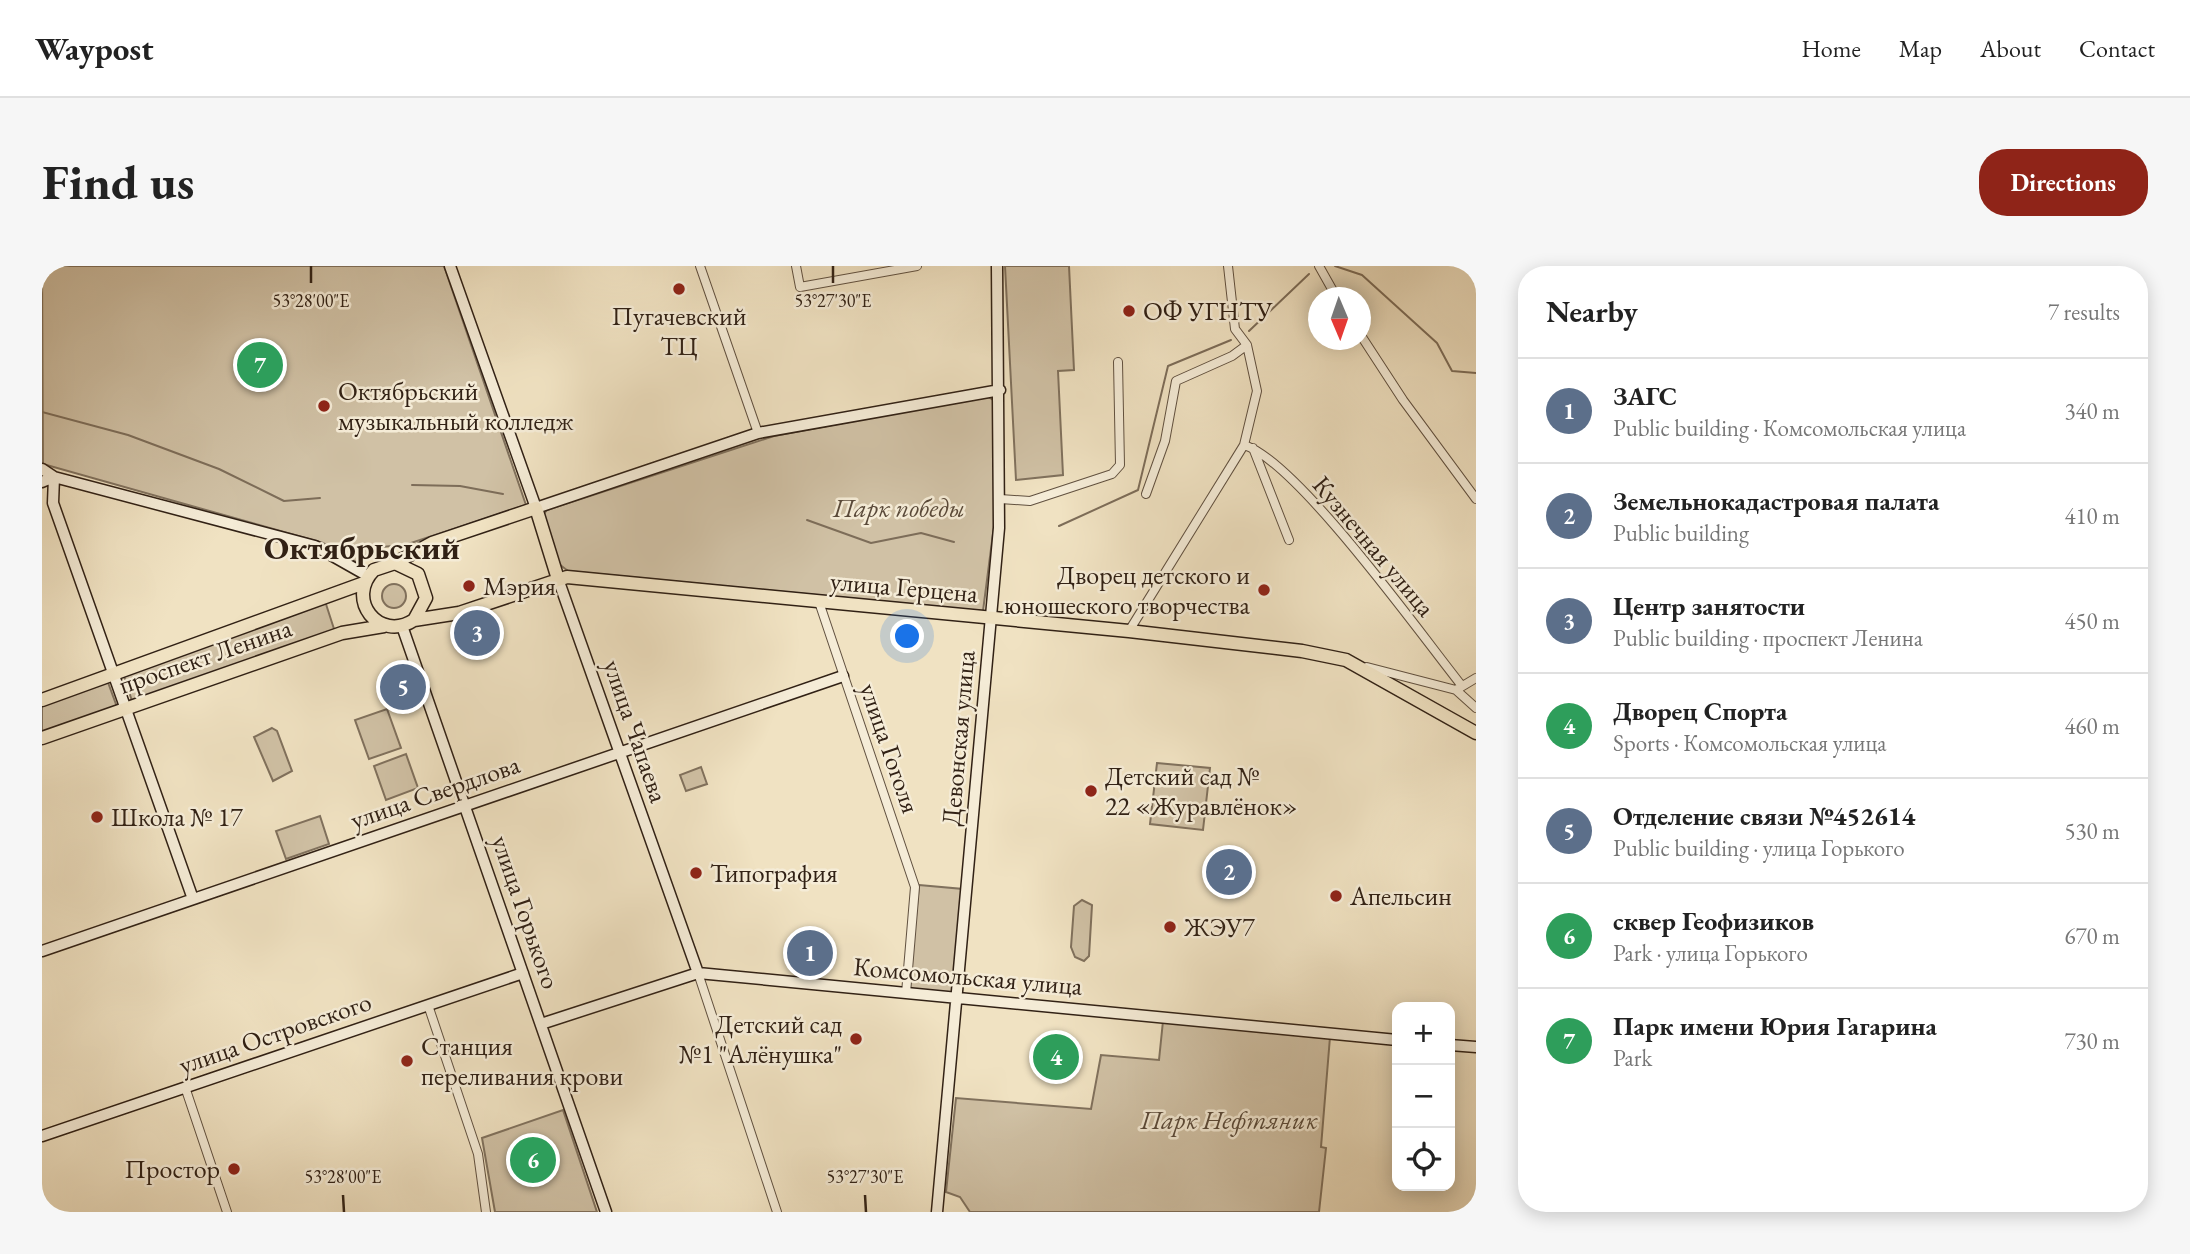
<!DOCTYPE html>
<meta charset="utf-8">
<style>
body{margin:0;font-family:"EB Garamond",serif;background:#f6f6f6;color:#222}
.controls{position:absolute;right:21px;bottom:21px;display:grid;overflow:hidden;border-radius:14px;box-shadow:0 4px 18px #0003}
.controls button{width:63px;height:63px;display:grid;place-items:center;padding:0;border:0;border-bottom:2px solid #e0e0e0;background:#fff;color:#222;font:35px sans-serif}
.compass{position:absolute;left:1266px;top:21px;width:63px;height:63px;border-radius:50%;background:#fff;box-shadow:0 4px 18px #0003;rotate:178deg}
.you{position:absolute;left:866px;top:371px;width:24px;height:24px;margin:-18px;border:5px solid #fff;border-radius:50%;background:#1a73e8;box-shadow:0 0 0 10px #1a73e833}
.badge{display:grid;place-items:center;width:46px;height:46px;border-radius:50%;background:#8f2418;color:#fff;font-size:23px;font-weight:700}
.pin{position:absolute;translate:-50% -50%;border:4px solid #fff;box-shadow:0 2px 7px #0006}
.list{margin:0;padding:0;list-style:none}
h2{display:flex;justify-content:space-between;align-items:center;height:91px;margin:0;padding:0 28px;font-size:30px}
h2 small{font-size:23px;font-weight:400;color:#767676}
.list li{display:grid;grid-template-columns:46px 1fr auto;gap:21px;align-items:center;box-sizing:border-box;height:105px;padding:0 28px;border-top:2px solid #e0e0e0}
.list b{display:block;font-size:26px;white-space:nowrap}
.list p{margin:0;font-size:23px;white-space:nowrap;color:#767676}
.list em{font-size:23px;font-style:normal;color:#767676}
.icon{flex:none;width:38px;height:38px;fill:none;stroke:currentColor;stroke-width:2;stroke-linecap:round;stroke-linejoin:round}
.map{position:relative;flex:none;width:1434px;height:946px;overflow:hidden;border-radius:28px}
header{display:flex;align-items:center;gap:42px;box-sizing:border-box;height:98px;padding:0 35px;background:#fff;border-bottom:2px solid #e0e0e0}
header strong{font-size:33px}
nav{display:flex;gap:38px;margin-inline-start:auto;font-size:24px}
.intro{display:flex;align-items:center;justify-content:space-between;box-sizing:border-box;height:168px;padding:0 42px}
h1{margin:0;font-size:49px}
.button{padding:18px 32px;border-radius:28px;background:#8f2418;color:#fff;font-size:24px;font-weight:700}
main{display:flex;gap:42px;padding:0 42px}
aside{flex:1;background:#fff;border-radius:28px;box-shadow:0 4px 18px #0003}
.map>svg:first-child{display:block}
.green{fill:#d0c1a5;stroke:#80715d;stroke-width:2}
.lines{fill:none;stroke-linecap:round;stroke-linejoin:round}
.stream{stroke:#7d6d59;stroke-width:2}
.street-casing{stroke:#615140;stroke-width:10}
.secondary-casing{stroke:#312115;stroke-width:13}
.primary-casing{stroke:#312115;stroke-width:15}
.street{stroke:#f5ecd7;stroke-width:8}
.secondary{stroke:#f5ecd7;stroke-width:10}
.primary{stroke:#f0e2c2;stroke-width:12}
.ticks{fill:none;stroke:#312115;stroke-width:2.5}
.poi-dot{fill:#8f2418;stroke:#f5ecd7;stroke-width:2.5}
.labels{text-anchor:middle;stroke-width:5;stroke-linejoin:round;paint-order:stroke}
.poi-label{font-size:26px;fill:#312115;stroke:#f5ecd7;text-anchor:start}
.park-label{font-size:26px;font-style:italic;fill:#594939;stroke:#f5ecd7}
.street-label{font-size:26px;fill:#312115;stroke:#f5ecd7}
.district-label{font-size:33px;font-weight:bold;fill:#312115;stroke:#f5ecd7}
.ticks-label{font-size:18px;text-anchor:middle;fill:#312115;stroke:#f5ecd7;stroke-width:5;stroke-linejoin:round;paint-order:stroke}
</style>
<header>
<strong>Waypost</strong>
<nav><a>Home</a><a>Map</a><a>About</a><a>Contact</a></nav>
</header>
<div class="intro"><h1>Find us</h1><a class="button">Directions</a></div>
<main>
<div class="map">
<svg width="1434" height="946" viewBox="0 0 1434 946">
<rect width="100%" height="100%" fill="#f0e2c2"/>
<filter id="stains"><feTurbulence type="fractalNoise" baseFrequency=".00286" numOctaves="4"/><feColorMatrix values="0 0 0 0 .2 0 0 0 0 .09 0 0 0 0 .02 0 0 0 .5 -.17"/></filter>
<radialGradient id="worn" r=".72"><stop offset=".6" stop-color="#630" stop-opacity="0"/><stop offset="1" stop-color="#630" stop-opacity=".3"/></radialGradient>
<!-- green -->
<path class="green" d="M0,0H402L484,239L363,279L339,281L324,289L316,297L281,277L1,198Z
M963,0H1027L1032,104L1016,105L1021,209L974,214Z
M945,130L951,134L953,252L941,345L526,305L517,298L501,249L505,244L732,170Z
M340 330a12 12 0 1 1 24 0a12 12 0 1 1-24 0Z
M283,335L293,366L90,435L80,404Z
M64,411L75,441L0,467V434Z
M345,443L359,482L327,493L313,454Z
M230,462L235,465L250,505L231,515L212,471Z
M364,488L376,522L344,534L332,500Z
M1115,497L1168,502L1161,564L1108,558Z
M659,501L665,518L644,525L638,509Z
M278,550L287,578L244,593L234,565Z
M877,619L921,623L912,727L867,723Z
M1040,634L1050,639L1047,690L1042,695L1033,691L1029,681L1032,640Z
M1121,755L1288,771L1279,881L1284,882L1277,946H928L918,931L904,926L914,832L1049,843L1059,789L1117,794Z
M521,844L555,946H453L440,872Z"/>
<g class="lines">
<!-- stream -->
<path class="stream" d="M1293,0L1320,9L1395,77L1410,105L1434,107
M1207,65L1267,8
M0,146L86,169L177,203L242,235L278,232
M370,219L418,220L461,228
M765,254L829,277L879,267L912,276
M1017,260L1096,224L1126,100L1189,74"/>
<defs>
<path id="street" d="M658,0L716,167
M754,0L758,21L875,0
M1277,0L1295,32
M1318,68L1361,134L1434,233
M1202,179C1255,195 1380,370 1420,420
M1211,182L1247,274
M1104,228L1123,175L1134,115L1190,90L1205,79
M958,233L988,235L1070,208L1078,199L1076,96
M777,336L873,621L864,727
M1087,365L1202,179L1215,125L1205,79L1193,63L1186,0
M1325,401L1414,424L1434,412
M1414,424L1434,442
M656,707L735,946
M386,739L436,888L444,946
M143,821L185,946"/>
<path id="secondary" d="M408,0L494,242L716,167L958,124
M0,203L12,211L273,280L326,310
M0,216L12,211L11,237L151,633
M516,313L656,707
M360,360L564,946
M0,685L801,410
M499,758L656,707L1355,774
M1408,779L1434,781
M0,870L481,707
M895,946L957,262L955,0"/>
<path id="primary" d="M353,297L376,308L384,332L372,354C337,377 303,333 332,304L353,297L390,277L494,242L516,313
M372,354L417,347L525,311L1087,365L1260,385L1304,394L1434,467
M0,434L322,317
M0,472L300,367L342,360"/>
</defs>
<!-- street casing -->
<use href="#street" class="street-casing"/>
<!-- secondary casing -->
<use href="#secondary" class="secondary-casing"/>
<!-- primary casing -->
<use href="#primary" class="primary-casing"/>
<!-- street -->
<use href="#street" class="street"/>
<!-- secondary -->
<use href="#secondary" class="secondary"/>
<!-- primary -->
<use href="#primary" class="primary"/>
</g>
<!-- ticks -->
<path class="ticks" d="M269,0V17M791,0V17M301,929L302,946M823,929L824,946"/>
<!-- markers -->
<g class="poi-dot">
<circle cx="637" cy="23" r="7"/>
<circle cx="1087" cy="45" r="7"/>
<circle cx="282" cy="140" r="7"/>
<circle cx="427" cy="320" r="7"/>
<circle cx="1222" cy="324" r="7"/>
<circle cx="1049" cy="525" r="7"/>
<circle cx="55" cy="551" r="7"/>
<circle cx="654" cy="607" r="7"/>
<circle cx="1294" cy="630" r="7"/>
<circle cx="1128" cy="661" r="7"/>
<circle cx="814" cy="773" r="7"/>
<circle cx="365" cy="795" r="7"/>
<circle cx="192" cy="903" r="7"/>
</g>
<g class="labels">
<!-- poi labels -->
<g class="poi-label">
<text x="1101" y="54">ОФ УГНТУ</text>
<text x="637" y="59" text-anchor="middle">Пугачевский<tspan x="637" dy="30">ТЦ</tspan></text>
<text x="296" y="134">Октябрьский<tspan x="296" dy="30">музыкальный колледж</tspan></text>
<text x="1208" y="318" text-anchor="end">Дворец детского и<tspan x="1208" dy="30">юношеского творчества</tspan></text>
<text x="441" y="329">Мэрия</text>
<text x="1063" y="519">Детский сад №<tspan x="1063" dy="30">22 «Журавлёнок»</tspan></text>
<text x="69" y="560">Школа № 17</text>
<text x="668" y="616">Типография</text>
<text x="1308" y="639">Апельсин</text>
<text x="1142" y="670">ЖЭУ7</text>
<text x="800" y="767" text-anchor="end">Детский сад<tspan x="800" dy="30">№1 "Алёнушка"</tspan></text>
<text x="379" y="789">Станция<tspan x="379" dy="30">переливания крови</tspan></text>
<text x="178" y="912" text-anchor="end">Простор</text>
</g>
<!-- park labels -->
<g class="park-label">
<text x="857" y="251">Парк победы</text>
<text x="1187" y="863">Парк Нефтяник</text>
</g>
<!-- street labels -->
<g class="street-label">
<text transform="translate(1332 280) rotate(50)" y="9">Кузнечная улица</text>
<text transform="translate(862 321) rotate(5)" y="9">улица Герцена</text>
<text transform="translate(163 390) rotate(-19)" y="9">проспект Ленина</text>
<text transform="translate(594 465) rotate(71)" y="9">улица Чапаева</text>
<text transform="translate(916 472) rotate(-85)" y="9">Девонская улица</text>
<text transform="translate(848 482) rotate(71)" y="9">улица Гоголя</text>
<text transform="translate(393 526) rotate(-19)" y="9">улица Свердлова</text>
<text transform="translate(484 646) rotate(71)" y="9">улица Горького</text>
<text transform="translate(926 710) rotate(5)" y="9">Комсомольская улица</text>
<text transform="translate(233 767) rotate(-19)" y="9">улица Островского</text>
</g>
<!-- district labels -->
<g class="district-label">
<text x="320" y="293">Октябрьский</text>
</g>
</g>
<g class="ticks-label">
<text x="269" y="41">53°28'00"E</text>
<text x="791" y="41">53°27'30"E</text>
<text x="301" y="917">53°28'00"E</text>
<text x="823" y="917">53°27'30"E</text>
</g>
<rect width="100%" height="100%" filter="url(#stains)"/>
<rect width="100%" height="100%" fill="url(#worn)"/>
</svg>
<div class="controls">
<button>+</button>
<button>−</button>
<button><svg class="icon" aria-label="locate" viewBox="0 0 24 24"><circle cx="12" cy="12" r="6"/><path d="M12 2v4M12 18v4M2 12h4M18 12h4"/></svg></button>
</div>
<svg class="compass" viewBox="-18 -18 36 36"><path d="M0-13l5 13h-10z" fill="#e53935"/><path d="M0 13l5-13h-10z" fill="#767676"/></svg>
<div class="you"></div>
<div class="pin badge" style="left:768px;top:687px;background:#5c6f8a">1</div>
<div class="pin badge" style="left:1187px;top:606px;background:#5c6f8a">2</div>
<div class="pin badge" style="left:435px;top:367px;background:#5c6f8a">3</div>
<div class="pin badge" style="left:1014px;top:791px;background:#2e9e5b">4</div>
<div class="pin badge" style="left:361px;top:421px;background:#5c6f8a">5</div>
<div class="pin badge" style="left:491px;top:894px;background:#2e9e5b">6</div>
<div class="pin badge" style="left:218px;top:99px;background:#2e9e5b">7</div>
</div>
<aside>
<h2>Nearby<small>7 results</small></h2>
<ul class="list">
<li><span class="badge" style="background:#5c6f8a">1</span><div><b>ЗАГС</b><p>Public building · Комсомольская улица</p></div><em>340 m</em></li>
<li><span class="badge" style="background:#5c6f8a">2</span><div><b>Земельнокадастровая палата</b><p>Public building</p></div><em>410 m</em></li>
<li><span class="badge" style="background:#5c6f8a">3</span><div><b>Центр занятости</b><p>Public building · проспект Ленина</p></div><em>450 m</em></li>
<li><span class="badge" style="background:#2e9e5b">4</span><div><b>Дворец Спорта</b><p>Sports · Комсомольская улица</p></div><em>460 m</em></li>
<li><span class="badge" style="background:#5c6f8a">5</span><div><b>Отделение связи №452614</b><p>Public building · улица Горького</p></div><em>530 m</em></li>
<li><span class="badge" style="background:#2e9e5b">6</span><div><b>cквер Геофизиков</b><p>Park · улица Горького</p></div><em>670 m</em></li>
<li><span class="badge" style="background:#2e9e5b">7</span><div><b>Парк имени Юрия Гагарина</b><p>Park</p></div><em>730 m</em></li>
</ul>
</aside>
</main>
